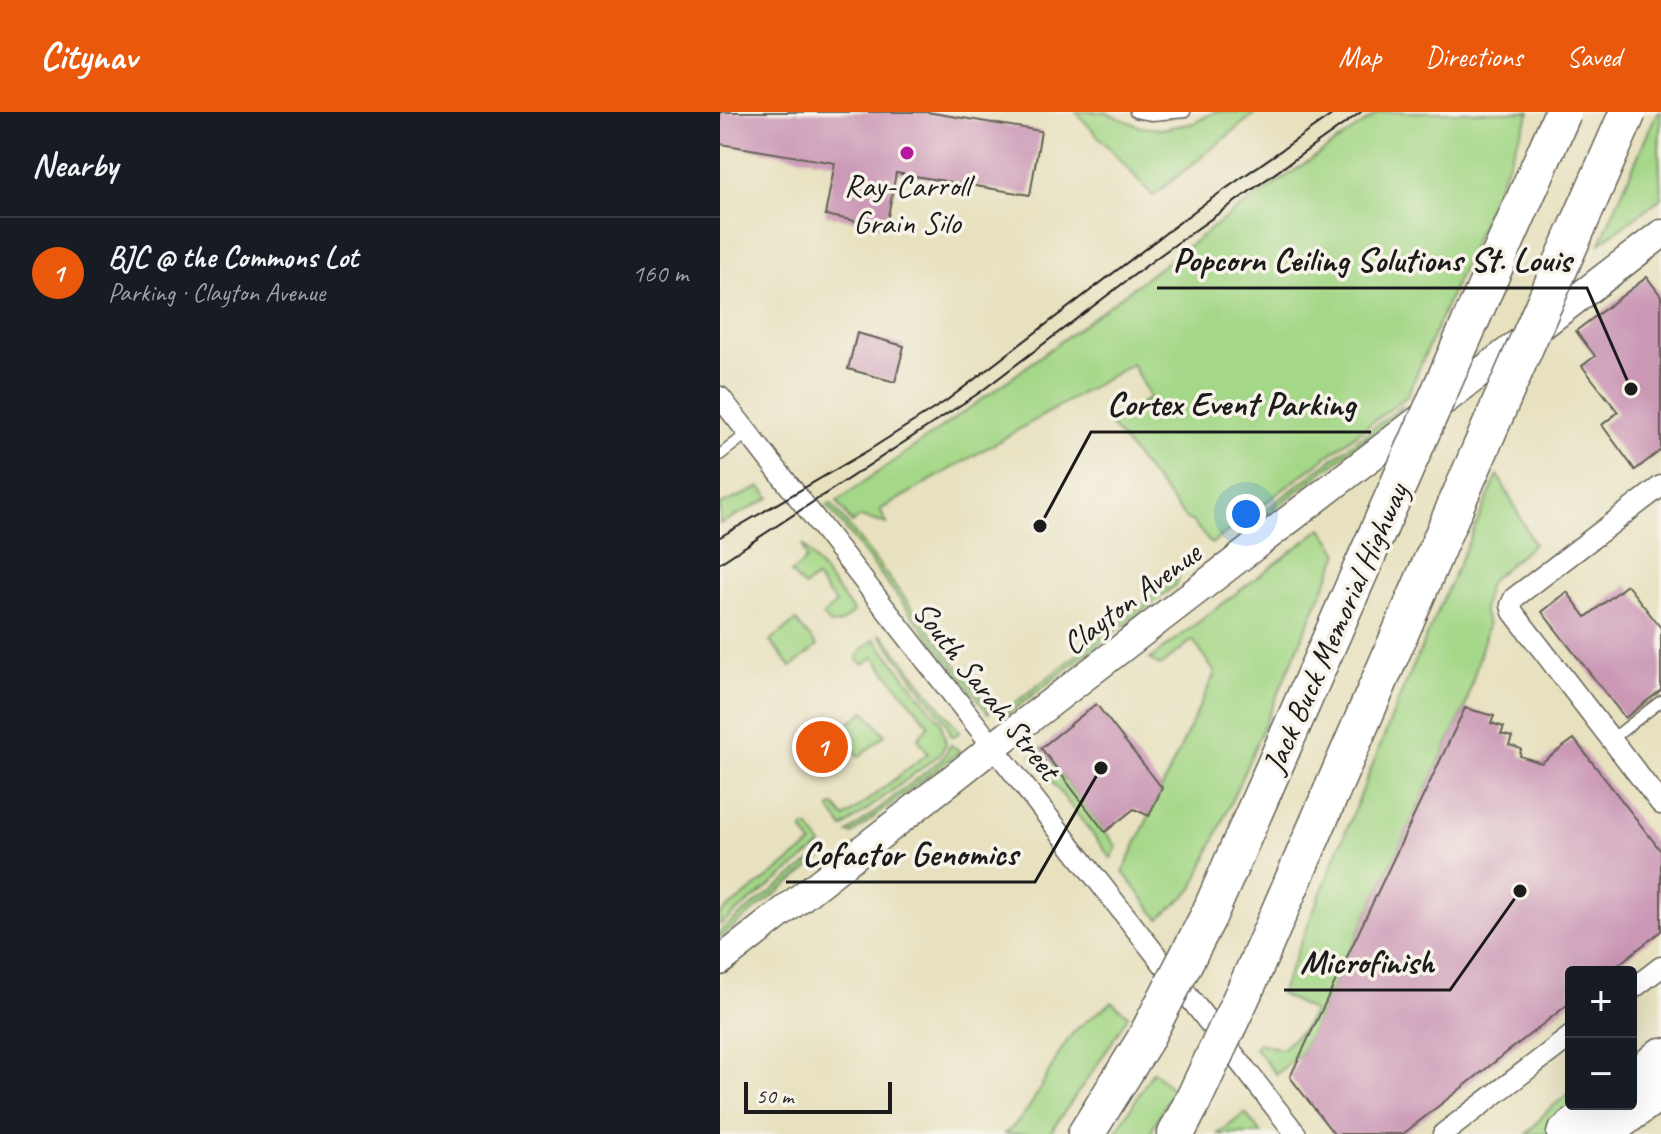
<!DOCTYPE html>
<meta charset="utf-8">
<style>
body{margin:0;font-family:Caveat,sans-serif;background:#242831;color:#f1f3f6}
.controls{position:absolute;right:24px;bottom:24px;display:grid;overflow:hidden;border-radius:8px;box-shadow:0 8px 32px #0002}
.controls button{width:72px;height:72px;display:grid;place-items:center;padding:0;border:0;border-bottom:2px solid #363941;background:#171b24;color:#f1f3f6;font:40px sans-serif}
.scale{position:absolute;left:24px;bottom:20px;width:148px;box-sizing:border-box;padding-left:8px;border:4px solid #1c1c1c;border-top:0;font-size:22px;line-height:28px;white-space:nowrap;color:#1c1c1c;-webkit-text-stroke:6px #f7f3e8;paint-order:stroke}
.you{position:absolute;left:526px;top:402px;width:28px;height:28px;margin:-20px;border:6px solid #fff;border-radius:50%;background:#1a73e8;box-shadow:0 0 0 12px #1a73e833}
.badge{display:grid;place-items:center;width:52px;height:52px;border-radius:50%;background:#ea580c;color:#fff;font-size:26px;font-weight:700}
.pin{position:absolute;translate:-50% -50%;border:4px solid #fff;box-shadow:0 2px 8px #0006}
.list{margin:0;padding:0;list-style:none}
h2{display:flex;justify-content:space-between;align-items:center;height:104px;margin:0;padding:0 32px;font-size:34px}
h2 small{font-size:26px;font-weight:400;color:#9ea1a6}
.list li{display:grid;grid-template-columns:52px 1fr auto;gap:24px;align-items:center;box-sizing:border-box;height:112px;padding:0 32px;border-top:2px solid #363941}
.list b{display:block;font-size:30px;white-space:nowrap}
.list p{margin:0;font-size:26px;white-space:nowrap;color:#9ea1a6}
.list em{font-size:26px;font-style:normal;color:#9ea1a6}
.map{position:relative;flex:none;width:941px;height:1022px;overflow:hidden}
header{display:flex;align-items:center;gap:48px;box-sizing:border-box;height:112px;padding:0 40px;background:#ea580c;color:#fff}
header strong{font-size:38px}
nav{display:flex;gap:44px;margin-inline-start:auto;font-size:28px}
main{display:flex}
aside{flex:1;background:#171b24}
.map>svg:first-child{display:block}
.green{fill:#a4d787;stroke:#607a52;stroke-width:2}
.building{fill:#ca97b5}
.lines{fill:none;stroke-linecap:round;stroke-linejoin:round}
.lane-casing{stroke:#636155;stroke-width:13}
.street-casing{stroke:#636155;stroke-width:23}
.secondary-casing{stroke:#636155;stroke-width:31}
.highway-casing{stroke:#636155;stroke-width:39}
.lane{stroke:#fff;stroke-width:10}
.street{stroke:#fff;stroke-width:20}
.secondary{stroke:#fff;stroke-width:28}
.highway{stroke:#fff;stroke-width:36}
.tram{stroke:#1c1c1c;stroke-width:2}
.highway-bridge-casing{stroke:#636155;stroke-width:39;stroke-linecap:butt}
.highway-bridge{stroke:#fff;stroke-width:36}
.poi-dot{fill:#b5179e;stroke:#f7f3e8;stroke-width:3}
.labels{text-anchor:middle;stroke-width:7;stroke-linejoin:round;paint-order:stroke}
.poi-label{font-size:32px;fill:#1c1c1c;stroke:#f7f3e8}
.street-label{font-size:32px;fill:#1c1c1c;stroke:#f7f3e8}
.leader{fill:none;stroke:#1c1c1c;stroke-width:3}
.callout-dot{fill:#1c1c1c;stroke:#f7f3e8;stroke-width:3}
.callout-label{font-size:34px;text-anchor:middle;font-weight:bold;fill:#1c1c1c;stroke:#f7f3e8;stroke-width:7;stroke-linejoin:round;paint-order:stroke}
</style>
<header>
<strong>Citynav</strong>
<nav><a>Map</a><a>Directions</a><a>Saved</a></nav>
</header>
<main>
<aside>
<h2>Nearby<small></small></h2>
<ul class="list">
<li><span class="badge">1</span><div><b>BJC @ the Commons Lot</b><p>Parking · Clayton Avenue</p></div><em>160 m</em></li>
</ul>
</aside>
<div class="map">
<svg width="941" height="1022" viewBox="0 0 941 1022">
<rect width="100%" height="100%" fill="#f7f3e8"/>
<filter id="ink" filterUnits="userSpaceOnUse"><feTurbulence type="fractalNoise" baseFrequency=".0125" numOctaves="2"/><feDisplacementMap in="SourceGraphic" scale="16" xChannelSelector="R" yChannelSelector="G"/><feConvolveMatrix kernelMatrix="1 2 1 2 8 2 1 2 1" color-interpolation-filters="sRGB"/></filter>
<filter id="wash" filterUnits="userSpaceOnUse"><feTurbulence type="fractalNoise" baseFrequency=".006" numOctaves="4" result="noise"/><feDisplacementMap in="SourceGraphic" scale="32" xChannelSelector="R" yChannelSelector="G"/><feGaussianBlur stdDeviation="1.8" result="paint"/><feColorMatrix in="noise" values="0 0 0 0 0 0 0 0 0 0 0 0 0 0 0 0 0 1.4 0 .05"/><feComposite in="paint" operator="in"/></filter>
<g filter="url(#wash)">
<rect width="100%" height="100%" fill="#e7e1bf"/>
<!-- green -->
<path class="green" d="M356,0H385L421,15L441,17L474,11L494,0H537L433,84Z
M660,0H810L687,284L491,432L473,410L466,407L388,310L430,286L412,252L160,398L167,412L140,405L132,411L117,389L282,273L503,108Z
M937,0H941L939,37L941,86L880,131Z
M682,294L680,301L520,423L518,419Z
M778,363L814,432L774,465L768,473L763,499L768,513L745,596L581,942L556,962L535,936L538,931L562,937L584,916L593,899L560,882L682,580Z
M41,375L50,386L0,412V393Z
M111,391L271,598L268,601L107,393Z
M602,416L619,441L473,777L439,807L403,760L495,561L473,528L440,554L430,547Z
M82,432L134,500L119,512H110L103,503L116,492L96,466L84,475L71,461L86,448Z
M459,464L456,473L296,596L285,604L283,600Z
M76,509L97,534L71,555L50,529Z
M160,523L164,524L240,620L232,625L226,610Z
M155,527L221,610L226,632L220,642L123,716L110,698V695L115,694L125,706L208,641L198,626L209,613L154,545L144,552L137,548L140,539Z
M145,599L165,623L139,645L119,619Z
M231,633L240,639L132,722L128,721L222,647Z
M321,636L397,735L391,746L312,644Z
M84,715H88L102,733L0,813V802L92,732L83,719Z
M106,738L105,744L0,825V819Z
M392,890L408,903C385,945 356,982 329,1022H285C318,995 327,955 352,922C362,910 380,900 392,890Z
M433,959L453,978L430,1022H395Z
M851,980V992H868L829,1022H807L827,999Z
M525,1001L542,1022H498Z"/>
<g id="blocks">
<!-- building -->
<path class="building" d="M0,0H207L321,19L310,83L176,61L166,115L105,103L115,51L0,32Z
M927,165L941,184V338L915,358L882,313L898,300L862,254L875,244L856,219Z
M137,221L184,234L175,270L128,257Z
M907,473L941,516V578L905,606L822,500L847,480L866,505Z
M376,592L442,676L429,704L414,697L385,720L321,636Z
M745,596L774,604L771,611L784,615L781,622L792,625L789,633L801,637L800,644L821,651L854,627L941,739V819L889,860H851V890L683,1022H614L570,965Z"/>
</g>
</g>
<g filter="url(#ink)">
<use href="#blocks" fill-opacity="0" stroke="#636155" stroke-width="2"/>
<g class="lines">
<defs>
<path id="lane" d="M415,0L432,3L465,0
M0,343L28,321
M892,627L941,589"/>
<path id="street" d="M0,285L576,1022
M941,374L794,486L791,493L793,500L941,692
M911,878L941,855
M723,1022L851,924"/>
<path id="secondary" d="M0,849L273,635L941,122"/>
<path id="highway" d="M488,805L643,453
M531,865L735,395
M911,970L941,944
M366,1022L424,929
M456,1022L472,991
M845,1022L883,992
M883,1022L941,978"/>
</defs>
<!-- lane casing -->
<use href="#lane" class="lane-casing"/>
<!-- street casing -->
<use href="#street" class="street-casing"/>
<!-- secondary casing -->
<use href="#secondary" class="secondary-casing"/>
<!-- highway casing -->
<use href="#highway" class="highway-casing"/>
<!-- lane -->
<use href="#lane" class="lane"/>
<!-- street -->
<use href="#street" class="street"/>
<!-- secondary -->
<use href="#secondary" class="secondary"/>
<!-- highway -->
<use href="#highway" class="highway"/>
<!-- tram -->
<path class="tram" d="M0,425L149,338L226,289L481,94L616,0
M0,451L259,281L439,144L641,0"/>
<defs>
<path id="highway-bridge" d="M735,395L908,0
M643,453L843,0
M424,929L488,805
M472,991L531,865"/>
</defs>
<!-- highway-bridge casing -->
<use href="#highway-bridge" class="highway-bridge-casing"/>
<!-- highway-bridge -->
<use href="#highway-bridge" class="highway-bridge"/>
</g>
</g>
<!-- markers -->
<circle class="poi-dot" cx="187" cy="41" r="8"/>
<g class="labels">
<!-- poi labels -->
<g class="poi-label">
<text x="187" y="84">Ray-Carroll<tspan x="187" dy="37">Grain Silo</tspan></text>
</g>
<!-- street labels -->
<g class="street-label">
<text transform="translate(411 486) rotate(-37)" y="11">Clayton Avenue</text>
<text transform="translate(615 516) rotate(-66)" y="11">Jack Buck Memorial Highway</text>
<text transform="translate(267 578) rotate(52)" y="11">South Sarah Street</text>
</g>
</g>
<!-- callouts -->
<path class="leader" d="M911 277L867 176H437M320 414L371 320H651M381 656L315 770H66M800 779L730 878H564"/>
<g class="callout-dot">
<circle cx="911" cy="277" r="8"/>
<circle cx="320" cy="414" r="8"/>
<circle cx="381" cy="656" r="8"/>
<circle cx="800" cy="779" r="8"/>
</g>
<g class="callout-label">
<text x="652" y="159">Popcorn Ceiling Solutions St. Louis</text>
<text x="511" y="303">Cortex Event Parking</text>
<text x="190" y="753">Cofactor Genomics</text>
<text x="647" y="861">Microfinish</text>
</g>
</svg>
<div class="controls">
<button>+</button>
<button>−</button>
</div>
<div class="scale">50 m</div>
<div class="you"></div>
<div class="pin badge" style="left:102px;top:635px">1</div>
</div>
</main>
